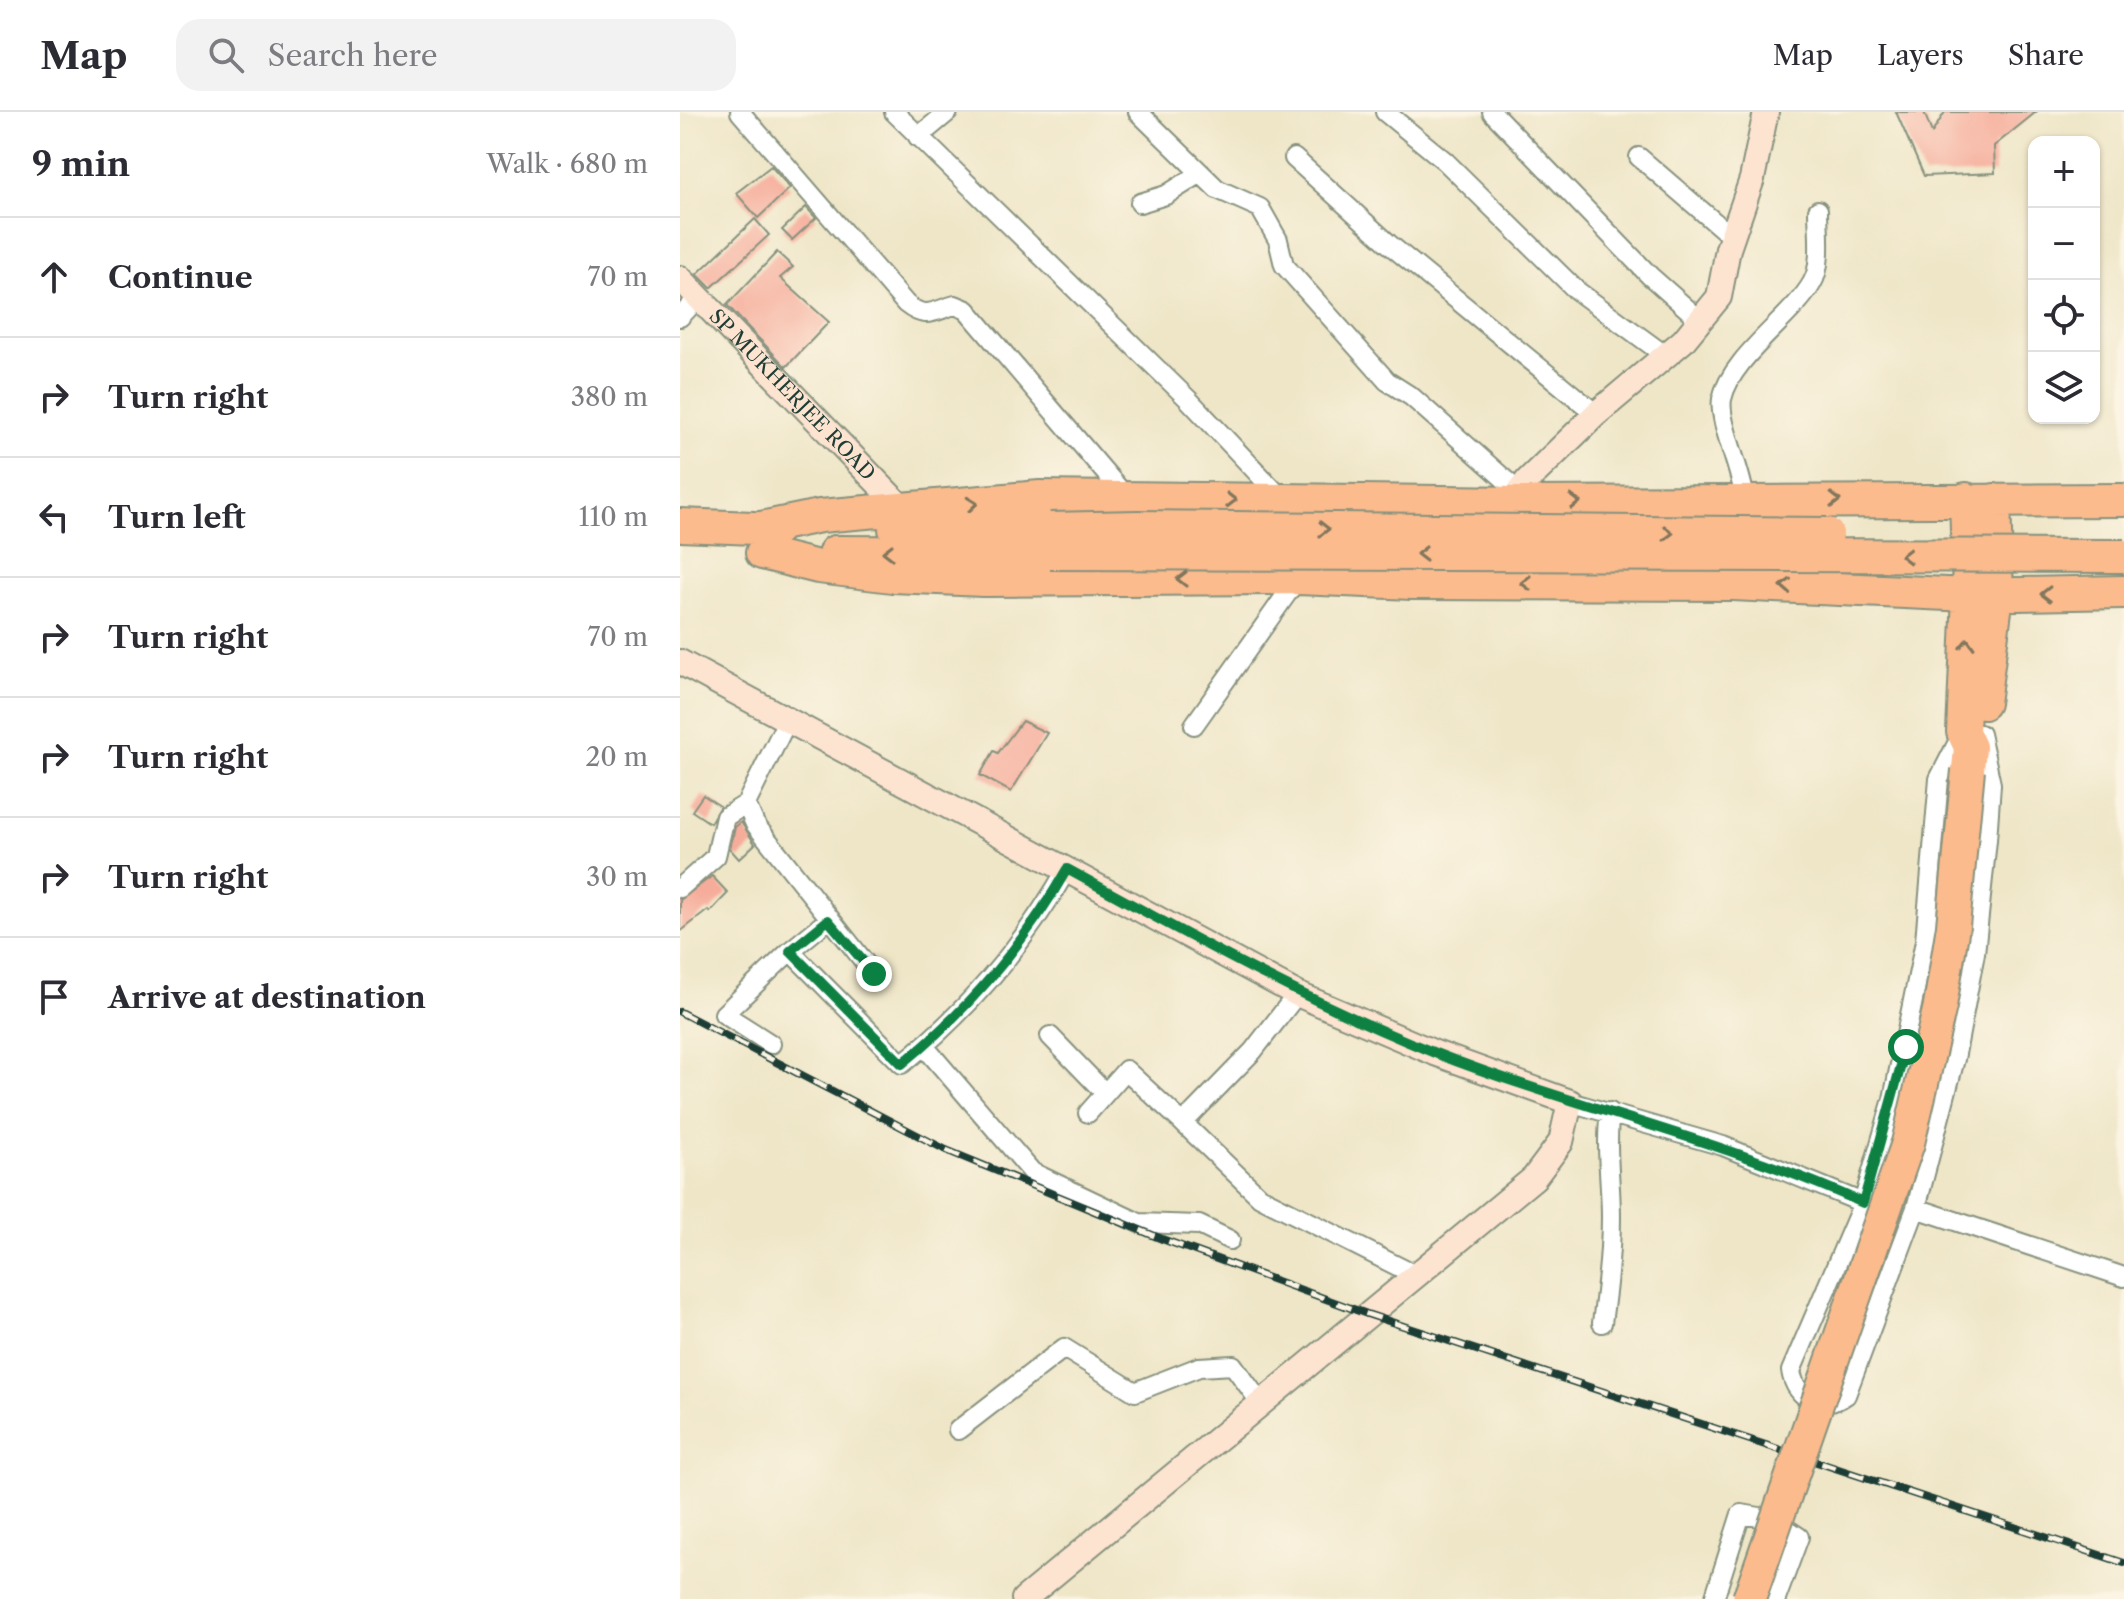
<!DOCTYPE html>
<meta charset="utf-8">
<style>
body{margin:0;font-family:"Libre Caslon Text",serif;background:#f2f2f3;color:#2b2b33}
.controls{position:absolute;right:24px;top:24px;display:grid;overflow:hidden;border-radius:16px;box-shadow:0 2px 6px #0004}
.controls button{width:72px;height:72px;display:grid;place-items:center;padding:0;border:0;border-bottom:2px solid #e1e1e2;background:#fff;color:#2b2b33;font:40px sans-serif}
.stop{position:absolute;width:24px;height:24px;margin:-18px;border:6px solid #0b8043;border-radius:50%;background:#fff}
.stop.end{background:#0b8043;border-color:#fff;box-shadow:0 2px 8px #0008}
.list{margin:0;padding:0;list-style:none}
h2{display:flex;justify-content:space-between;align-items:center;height:104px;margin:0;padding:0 32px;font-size:34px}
h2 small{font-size:26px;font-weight:400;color:#7c7c81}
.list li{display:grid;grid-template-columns:52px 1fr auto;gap:24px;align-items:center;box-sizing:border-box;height:120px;padding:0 32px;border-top:2px solid #e1e1e2}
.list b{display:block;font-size:30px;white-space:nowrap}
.list em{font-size:26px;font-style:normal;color:#7c7c81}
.icon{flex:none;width:44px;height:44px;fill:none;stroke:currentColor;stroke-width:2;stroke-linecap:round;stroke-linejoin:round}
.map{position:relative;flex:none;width:1444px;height:1487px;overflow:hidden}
header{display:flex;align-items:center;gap:48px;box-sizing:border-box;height:112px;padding:0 40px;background:#fff;border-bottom:2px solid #e1e1e2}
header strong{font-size:38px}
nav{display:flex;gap:44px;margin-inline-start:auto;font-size:28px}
.search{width:560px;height:72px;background:#f2f2f3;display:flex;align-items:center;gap:20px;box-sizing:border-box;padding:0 28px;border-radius:24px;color:#7c7c81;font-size:30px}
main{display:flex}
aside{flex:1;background:#fff}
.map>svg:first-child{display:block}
.building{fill:#f6ac9a}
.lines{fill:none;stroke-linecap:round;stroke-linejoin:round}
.street-casing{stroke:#87927e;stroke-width:22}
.secondary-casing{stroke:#87927e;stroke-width:28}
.highway-casing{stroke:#87927e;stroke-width:36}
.street{stroke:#fff;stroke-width:18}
.secondary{stroke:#fde4d1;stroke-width:24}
.highway{stroke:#fbbb8d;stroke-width:32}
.rail-casing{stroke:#1f3d34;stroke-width:8}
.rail{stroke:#fcf5e5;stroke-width:5;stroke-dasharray:15;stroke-linecap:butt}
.highway-bridge-casing{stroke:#87927e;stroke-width:36;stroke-linecap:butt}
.highway-bridge{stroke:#fbbb8d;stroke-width:32}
.oneway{stroke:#82765c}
.route{stroke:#0b8043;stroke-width:10}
.labels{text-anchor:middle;stroke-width:6;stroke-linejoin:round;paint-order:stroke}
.street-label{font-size:20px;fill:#1f3d34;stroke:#fcf5e5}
</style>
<header>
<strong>Map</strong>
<div class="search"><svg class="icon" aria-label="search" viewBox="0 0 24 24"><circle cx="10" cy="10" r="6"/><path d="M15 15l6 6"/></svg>Search here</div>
<nav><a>Map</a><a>Layers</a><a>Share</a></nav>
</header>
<main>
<aside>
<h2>9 min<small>Walk · 680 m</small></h2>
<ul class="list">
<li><svg class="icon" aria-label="ahead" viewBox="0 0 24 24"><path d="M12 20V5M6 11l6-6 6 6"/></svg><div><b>Continue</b></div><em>70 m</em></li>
<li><svg class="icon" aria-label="right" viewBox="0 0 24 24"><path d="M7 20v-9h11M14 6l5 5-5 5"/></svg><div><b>Turn right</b></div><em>380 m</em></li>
<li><svg class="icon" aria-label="left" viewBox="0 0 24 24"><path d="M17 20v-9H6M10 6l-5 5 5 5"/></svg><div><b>Turn left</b></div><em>110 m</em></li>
<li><svg class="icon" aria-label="right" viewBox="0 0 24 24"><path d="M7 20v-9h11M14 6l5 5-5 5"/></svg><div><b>Turn right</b></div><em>70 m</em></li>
<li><svg class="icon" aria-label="right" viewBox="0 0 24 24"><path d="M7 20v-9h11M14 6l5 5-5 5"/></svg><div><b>Turn right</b></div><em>20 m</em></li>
<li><svg class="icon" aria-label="right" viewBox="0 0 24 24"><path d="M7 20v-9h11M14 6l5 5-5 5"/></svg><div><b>Turn right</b></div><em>30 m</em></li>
<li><svg class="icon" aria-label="arrive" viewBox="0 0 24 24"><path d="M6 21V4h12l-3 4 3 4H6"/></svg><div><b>Arrive at destination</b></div></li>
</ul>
</aside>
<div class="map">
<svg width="1444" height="1487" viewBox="0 0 1444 1487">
<rect width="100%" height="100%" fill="#fcf5e5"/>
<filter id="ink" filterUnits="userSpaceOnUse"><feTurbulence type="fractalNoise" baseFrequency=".0125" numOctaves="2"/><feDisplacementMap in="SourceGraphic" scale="16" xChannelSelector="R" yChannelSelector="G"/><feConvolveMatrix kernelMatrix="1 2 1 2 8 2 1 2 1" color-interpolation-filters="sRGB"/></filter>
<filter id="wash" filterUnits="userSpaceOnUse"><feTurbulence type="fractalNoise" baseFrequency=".006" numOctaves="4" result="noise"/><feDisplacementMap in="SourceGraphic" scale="32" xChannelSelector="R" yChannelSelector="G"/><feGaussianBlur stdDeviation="1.8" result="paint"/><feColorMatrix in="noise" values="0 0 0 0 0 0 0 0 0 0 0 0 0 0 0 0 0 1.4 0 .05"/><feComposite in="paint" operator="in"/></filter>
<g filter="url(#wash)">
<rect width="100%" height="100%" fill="#efe6c8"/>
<g id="blocks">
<!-- building -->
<path class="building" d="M1216,0H1244L1252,21L1265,0H1356L1314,34L1315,61L1244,64Z
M91,54L110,76L78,106L56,81Z
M126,95L136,106L112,128L102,118Z
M75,107L89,123L31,176L17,162Z
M97,140L113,155L100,166L149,210L106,255L47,193Z
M342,609L367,621L331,680L300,663L314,639L318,641Z
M23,683L40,694L30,711L12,699Z
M61,710L75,732L59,747L50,737L55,715Z
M32,764L48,781L30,800L28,798L0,820V788Z"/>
</g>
</g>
<g filter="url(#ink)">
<use href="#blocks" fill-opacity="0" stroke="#87927e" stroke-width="2"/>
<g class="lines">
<defs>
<path id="street" d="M60,0L226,192C246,208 253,199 275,193L287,198L446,385
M214,0L508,287L603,388
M458,0L537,77L580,96L598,128L604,153L707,269L732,285L839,380
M705,0L765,49L896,178L986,244
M812,0L970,164L1021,209
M238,25L268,0
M959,45L1052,125
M614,46L709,132L916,302
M460,91L486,83L521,61
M0,205L19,185
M1065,388C1062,359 1038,310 1042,287C1051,245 1113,205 1132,171C1143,153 1138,118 1138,98
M108,607L66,692L75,712L194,862
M514,613L618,466
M1283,620L1259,667L1245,829L1213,987L1183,1091L1111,1259C1116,1288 1142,1300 1166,1283L1236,1096L1275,947L1295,841L1307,728L1311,672L1300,622
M0,776L36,744L45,705L66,692
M110,839L148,808
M370,924L425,981
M91,932L44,902L110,839L222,952C290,897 343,834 387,757
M244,934L352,1060L459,1111L519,1113L550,1128
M890,990L1043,1034L1183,1091
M408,1001L446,958L503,1011L573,939L617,882
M503,1011L580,1085L735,1163
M1236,1096L1444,1165
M922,1211C927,1176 931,1141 931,1105C931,1070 925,1035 930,1000
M278,1318L384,1236L455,1280L519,1255L553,1253L580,1290
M1034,1487L1061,1402L1092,1407L1119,1425L1096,1487"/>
<g id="secondary">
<path id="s1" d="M0,166L224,398"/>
<path d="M841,391L839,380L848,368L916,302L1003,229L1039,185L1048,137L1072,67L1086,0"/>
<path d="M0,550L617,882L755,941L890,990L881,1030L854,1066L344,1487"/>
</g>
<path id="highway" d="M1286,387L1289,483L1283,620L1290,635L1288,658
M0,413L97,417
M76,417L140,404L360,385L841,391L1444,388
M215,417H370
M155,440L370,441
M82,441L138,455L212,464L303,468L618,466L732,471L1053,472L1289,483L1444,480
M1303,591L1317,483L1314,388"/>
</defs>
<!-- street casing -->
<use href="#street" class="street-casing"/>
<!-- secondary casing -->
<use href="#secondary" class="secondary-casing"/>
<!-- highway casing -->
<use href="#highway" class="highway-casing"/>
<!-- street -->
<use href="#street" class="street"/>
<!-- secondary -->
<use href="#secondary" class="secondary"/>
<!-- highway -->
<use href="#highway" class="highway"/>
<defs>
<path id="rail" d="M0,900L266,1038L482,1127L687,1202L1444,1451"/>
</defs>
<!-- rail casing -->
<use href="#rail" class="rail-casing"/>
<!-- rail -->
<use href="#rail" class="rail"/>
<defs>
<path id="highway-bridge" d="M370,417L457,415L1147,422
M370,441L1444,444
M1069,1487L1228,1031L1260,894L1273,814L1288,658"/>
</defs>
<!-- highway-bridge casing -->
<use href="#highway-bridge" class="highway-bridge-casing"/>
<!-- highway-bridge -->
<use href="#highway-bridge" class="highway-bridge"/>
</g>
<!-- one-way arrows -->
<defs><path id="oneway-chevron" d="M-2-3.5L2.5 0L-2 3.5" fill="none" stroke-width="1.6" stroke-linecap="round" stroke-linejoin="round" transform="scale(2)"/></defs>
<g class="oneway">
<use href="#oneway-chevron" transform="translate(551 388) rotate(1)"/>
<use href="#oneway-chevron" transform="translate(1155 388)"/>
<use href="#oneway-chevron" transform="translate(895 390) rotate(-1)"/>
<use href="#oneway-chevron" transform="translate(292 392) rotate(-6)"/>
<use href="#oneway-chevron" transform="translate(644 417) rotate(1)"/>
<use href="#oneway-chevron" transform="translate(988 421) rotate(1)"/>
<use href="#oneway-chevron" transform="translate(208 440) rotate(180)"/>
<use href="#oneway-chevron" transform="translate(742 442) rotate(-180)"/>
<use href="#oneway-chevron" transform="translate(1226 444) rotate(-180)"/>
<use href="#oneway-chevron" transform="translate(502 467) rotate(180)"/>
<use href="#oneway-chevron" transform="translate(846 471) rotate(-180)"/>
<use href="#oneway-chevron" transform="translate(1106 474) rotate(-177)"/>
<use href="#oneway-chevron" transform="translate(1366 482) rotate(179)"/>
<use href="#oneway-chevron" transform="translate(1287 532) rotate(-88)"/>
</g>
</g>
<g class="lines" filter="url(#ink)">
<!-- route -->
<path class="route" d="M194,862L148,808L110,839L222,952C290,896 343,834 387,757C508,823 627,890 755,941C896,996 1044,1028 1183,1091L1226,935"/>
</g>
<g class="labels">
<!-- street labels -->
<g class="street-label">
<text dy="7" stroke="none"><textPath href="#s1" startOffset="162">SP MUKHERJEE ROAD</textPath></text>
</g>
</g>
</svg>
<div class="controls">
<button>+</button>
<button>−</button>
<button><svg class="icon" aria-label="locate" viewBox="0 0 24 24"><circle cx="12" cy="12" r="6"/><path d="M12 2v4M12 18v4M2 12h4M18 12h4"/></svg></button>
<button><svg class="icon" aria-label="layers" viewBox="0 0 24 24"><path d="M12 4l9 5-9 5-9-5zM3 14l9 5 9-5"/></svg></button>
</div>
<div class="stop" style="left:1226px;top:935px"></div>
<div class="stop end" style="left:194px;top:862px"></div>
</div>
</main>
